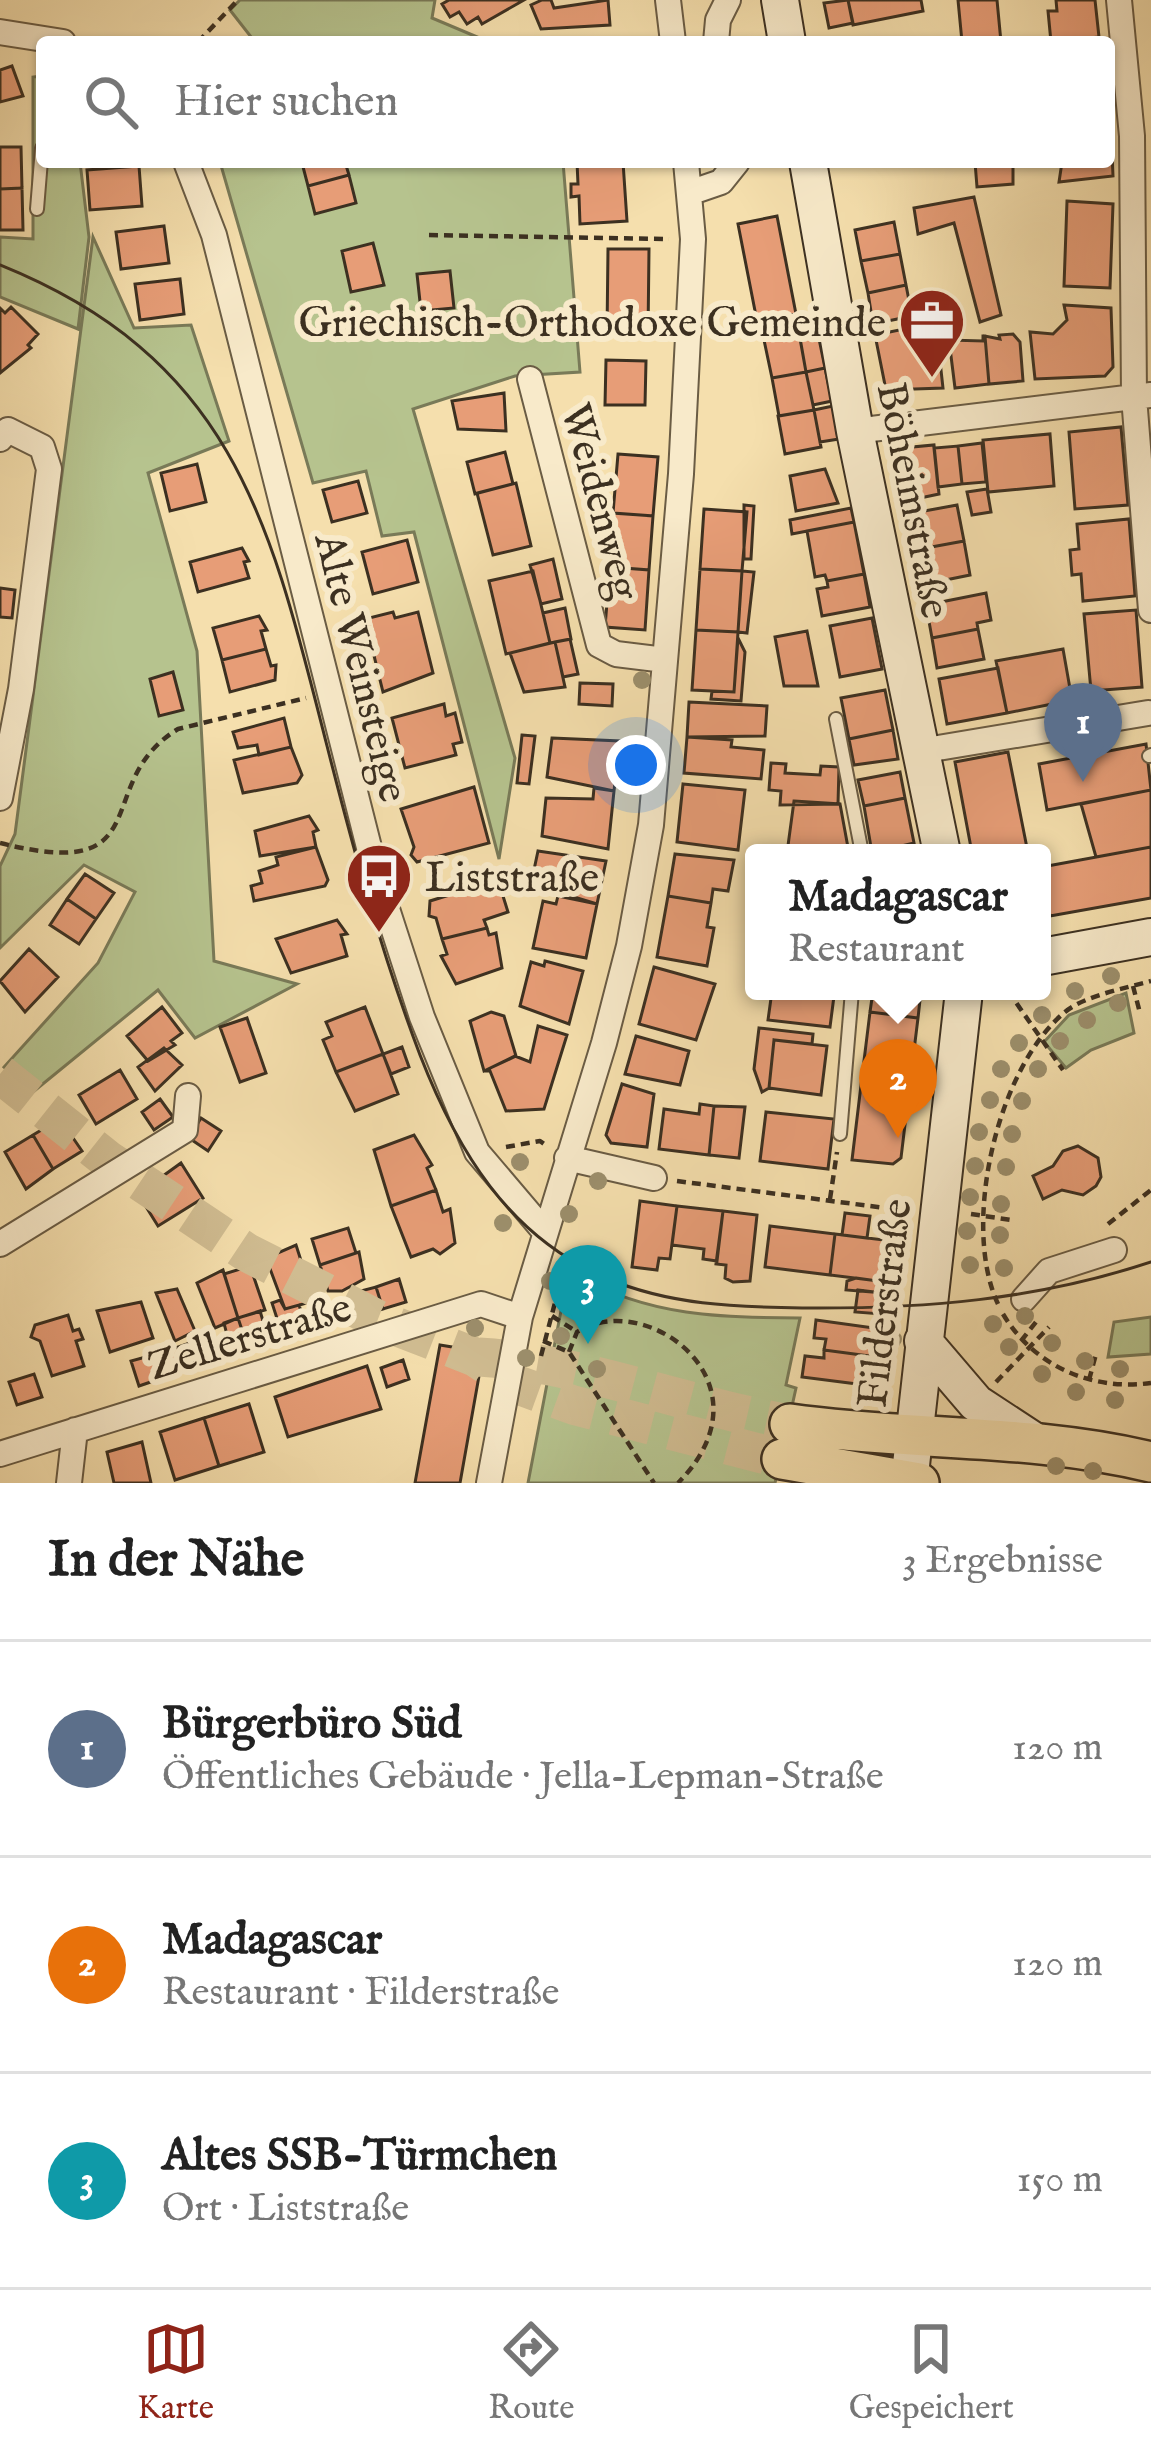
<!DOCTYPE html>
<html lang="de">
<meta charset="utf-8">
<style>
body{margin:0;font-family:"IM FELL English",serif;background:#f6f6f6;color:#222}
.you{position:absolute;left:636px;top:765px;width:42px;height:42px;margin:-30px;border:9px solid #fff;border-radius:50%;background:#1a73e8;box-shadow:0 0 0 18px #1a73e833}
.badge{display:grid;place-items:center;width:78px;height:78px;border-radius:50%;background:#8f2418;color:#fff;font-size:39px;font-weight:700}
.pin{position:absolute;translate:-50% -99px;filter:drop-shadow(0 3px 6px #0008)}
.pin::after{content:'';position:absolute;top:63px;width:42px;height:36px;background:inherit;clip-path:polygon(0 0,100% 0,50% 100%)}
.popup{position:absolute;left:745px;top:844px;width:306px;height:156px;box-sizing:border-box;display:grid;place-content:center;border-radius:12px;background:#fff;filter:drop-shadow(0 3px 9px #0005);font-size:39px;white-space:nowrap;color:#767676}
.popup b{font-size:45px;color:#222}
.popup::after{content:'';position:absolute;left:50%;top:100%;margin-left:-24px;border:24px solid transparent;border-top-color:#fff}
.list{margin:0;padding:0;list-style:none}
h2{display:flex;justify-content:space-between;align-items:center;height:156px;margin:0;padding:0 48px;font-size:51px}
h2 small{font-size:39px;font-weight:400;color:#767676}
.list li{display:grid;grid-template-columns:78px 1fr auto;gap:36px;align-items:center;box-sizing:border-box;height:216px;padding:0 48px;border-top:3px solid #e0e0e0}
.list b{display:block;font-size:45px;white-space:nowrap}
.list p{margin:0;font-size:39px;white-space:nowrap;color:#767676}
.list em{font-size:39px;font-style:normal;color:#767676}
.icon{flex:none;width:66px;height:66px;fill:none;stroke:currentColor;stroke-width:2;stroke-linecap:round;stroke-linejoin:round}
.map{position:relative;flex:none;width:1151px;height:1483px;overflow:hidden}
.search{position:absolute;background:#fff;box-shadow:0 3px 9px #0004;left:36px;right:36px;top:36px;height:132px;display:flex;align-items:center;gap:30px;box-sizing:border-box;padding:0 42px;border-radius:12px;color:#767676;font-size:45px}
.sheet{height:804px;background:#fff}
nav{display:flex;justify-content:space-around;align-items:center;box-sizing:border-box;height:168px;border-top:3px solid #e0e0e0;background:#fff;font-size:33px;color:#767676}
nav a{display:grid;justify-items:center;gap:6px}
nav .on{color:#8f2418}
.map>svg:first-child{display:block}
.green{fill:#b6c38e;stroke:#797a58;stroke-width:3}
.building{fill:#e79d77;stroke:#3c3021;stroke-width:3}
.lines{fill:none;stroke-linecap:round;stroke-linejoin:round}
.primary-tunnel{stroke:#d0bc91;stroke-width:39;stroke-dasharray:39 20;stroke-linecap:butt}
.lane-casing{stroke:#6a5c44;stroke-width:16}
.street-casing{stroke:#6a5c44;stroke-width:28}
.secondary-casing{stroke:#3c3021;stroke-width:40}
.primary-casing{stroke:#3c3021;stroke-width:44}
.path{stroke:#3c3021;stroke-width:4.5;stroke-dasharray:9 6;stroke-linecap:butt}
.lane{stroke:#f8eaca;stroke-width:12}
.street{stroke:#f8eaca;stroke-width:24}
.secondary{stroke:#f8eaca;stroke-width:36}
.primary{stroke:#f5dfad;stroke-width:39}
.tram{stroke:#3c3021;stroke-width:3}
.tree{fill:#9c8f6c}
.labels{text-anchor:middle;stroke-width:12;stroke-linejoin:round;paint-order:stroke}
.poi-label{font-size:42px;fill:#3c3021;stroke:#f8eaca;text-anchor:end}
.street-label{font-size:42px;fill:#3c3021;stroke:#f8eaca}
</style>
<div class="map">
<svg width="1151" height="1483" viewBox="0 0 1151 1483">
<rect width="100%" height="100%" fill="#f5dfad"/>
<filter id="stains"><feTurbulence type="fractalNoise" baseFrequency=".00167" numOctaves="4"/><feColorMatrix values="0 0 0 0 .2 0 0 0 0 .09 0 0 0 0 .02 0 0 0 .5 -.17"/></filter>
<radialGradient id="worn" r=".72"><stop offset=".6" stop-color="#630" stop-opacity="0"/><stop offset="1" stop-color="#630" stop-opacity=".3"/></radialGradient>
<!-- green -->
<path class="green" d="M240,0H435L432,18L489,42H255L230,10Z
M42,76V162H80L89,237L78,329L0,297V237L33,239V77Z
M220,162H563L580,372L515,376L413,409L515,758L499,859L414,532L382,536L366,471L313,483Z
M93,237L134,328L191,325L229,441L148,473L197,651L214,961L297,984L195,1038L158,990L33,1092L4,1067L98,963L135,892L84,865L0,948V866L15,834Z
M1126,993L1134,1033L1091,1050L1066,1068L1044,1042L1069,1015Z
M579,1276C647,1316 723,1318 800,1318L786,1385L796,1388L775,1483H528L565,1290Z
M1151,1317V1354L1108,1357L1114,1322Z"/>
<!-- building -->
<path class="building" d="M449,0H524L482,24L478,17L467,24L459,12L450,17L442,4Z
M542,0H551L554,8L608,0L610,25L541,29L531,5Z
M848,0H921L923,11L853,25Z
M848,0L853,23L829,28L824,3Z
M958,0H997L1001,42H962Z
M1056,0H1095L1099,37L1051,42L1048,11H1057Z
M12,66L23,96L0,102V70Z
M1111,129L1113,176L1059,182L1062,162H1109Z
M0,147H21L22,188L0,189Z
M345,162L349,175L308,186L302,163Z
M577,162H623L627,221L580,224L579,196L571,197V184H578Z
M975,162H1013V184L977,187Z
M139,166L142,206L90,210L87,170Z
M349,175L356,203L315,214L308,186Z
M22,188L23,230H0V189Z
M974,197L1001,315L980,322L954,223L918,234L914,208Z
M1067,201L1113,204L1110,288L1064,286Z
M777,216L796,314L757,321L738,224Z
M894,222L900,254L861,261L855,230Z
M164,226L169,263L121,269L116,232Z
M373,243L384,285L351,292L342,251Z
M608,249H649L648,335L607,334Z
M900,254L906,285L868,293L861,261Z
M450,271L454,308L421,311L417,274Z
M180,279L184,314L140,320L135,284Z
M906,285L912,316L873,324L868,293Z
M1064,305L1111,308L1113,367L1105,376L1035,379L1030,332L1053,334L1067,320Z
M11,307L38,334L28,345L31,348L0,373V308L5,313Z
M904,329L930,346L927,350L940,361L943,388L886,390L875,335Z
M799,333L806,372L772,378L764,340Z
M818,334L825,368L806,372L800,338Z
M1013,334L1020,342L1023,381L989,384L985,336L1000,339L999,335Z
M983,336H985L989,384L955,388L949,340L983,341Z
M606,360L646,361L645,405H605Z
M825,368L832,401L813,405L806,372Z
M806,372L814,410L779,416L772,378Z
M504,393L506,431L458,429L452,401Z
M833,406L839,439L820,442L814,410Z
M814,410L821,447L785,454L778,416Z
M1121,427L1128,505L1075,509L1069,432Z
M1050,434L1054,486L988,492L983,440Z
M982,443L986,482L962,484L958,446Z
M934,445L939,494L906,501L897,455L902,448Z
M958,446L962,484L938,487L934,448Z
M505,452L513,484L475,494L467,462Z
M618,454L658,457L653,516L613,513Z
M197,464L206,502L170,511L161,473Z
M825,469L838,503L796,511L790,476Z
M358,481L367,513L332,522L323,490Z
M516,483L531,546L493,555L477,493Z
M987,489L991,512L972,515L967,492Z
M744,505L754,506L751,559H744Z
M957,505L964,541L915,550L908,514Z
M851,508L854,522L792,534L790,520Z
M704,509L747,512L742,571L700,569Z
M613,513L653,516L649,570L610,567Z
M1129,519L1135,596L1083,601L1081,574L1072,575L1070,550L1079,549L1077,524Z
M854,522L864,574L827,581L825,575L815,577L807,531Z
M407,540L418,582L373,594L362,552Z
M964,541L970,575L921,585L915,550Z
M242,548L249,561L244,562L249,578L198,592L190,562Z
M553,559L562,599L541,604L530,565Z
M610,567L649,570L645,630L605,627Z
M700,569L742,571L738,632L696,630Z
M533,571L550,643L506,654L489,581Z
M742,571L754,572L747,633L738,632Z
M864,574L870,607L822,616L817,589L828,587L827,581Z
M0,588L15,590L12,618L0,617Z
M986,593L991,620L977,623L978,629L932,638L926,605Z
M565,608L571,639L550,643L543,613Z
M1136,610L1142,687L1091,691L1084,614Z
M393,612L395,618L418,612L433,673L383,692L365,619Z
M259,616L267,630L261,631L266,649L222,660L213,628Z
M872,618L882,669L840,677L830,626Z
M978,629L984,659L937,668L932,638Z
M696,630L738,632L734,692L692,690Z
M807,631L818,686H784L775,637Z
M738,638L745,652L741,701L711,699L712,691L734,692Z
M570,639L578,674L563,677L555,642Z
M555,642L565,687L524,692L510,653Z
M266,649L271,666L276,665L275,680L230,692L222,660Z
M1063,649L1072,700L1007,713L996,661Z
M998,668L1007,713L947,724L939,679Z
M173,672L183,710L159,716L150,679Z
M580,683L613,684L612,706L579,704Z
M885,690L893,730L849,739L841,698Z
M689,702L767,706L765,736L687,737Z
M444,704L446,716L455,713L462,742L453,744L456,755L405,768L392,718Z
M284,718L291,747L259,755L257,745L238,748L233,732Z
M893,730L898,759L854,765L849,739Z
M522,735L535,736L529,784L517,783Z
M687,737L732,740L731,747L764,750L761,779L684,773Z
M552,738L620,741L614,791L547,777Z
M1146,744L1151,790L1047,810L1039,764Z
M291,747L302,775L297,783L243,793L234,760Z
M1008,752L1028,853H972L955,762Z
M771,763L786,764L785,773L820,775L821,766L839,767L838,804L780,805L781,791L769,790Z
M900,772L905,798L864,806L858,780Z
M683,784L745,790L738,850L677,842Z
M474,787L489,843L417,862L411,855L414,847L401,809Z
M594,788L614,791L608,849L542,836L546,798L593,799Z
M1151,790V847L1096,857L1081,804Z
M905,798L914,843L872,853L864,806Z
M794,801L840,804L849,853H787Z
M309,816L318,830L313,832L316,847L260,856L255,831Z
M316,847L328,880L325,886L254,901L251,886L262,883L259,871L278,865L276,857Z
M1151,847V898L1050,916L1042,867Z
M538,851L606,861L597,904L531,884Z
M675,854L734,860L728,891L713,889L711,903L668,896Z
M85,874L114,893L96,919L67,899Z
M498,880L508,912L484,920L487,928L442,939L436,918L429,916L430,901Z
M558,896L597,904L586,958L533,948L543,901L556,904Z
M668,896L711,903L707,927L714,928L707,966L657,957Z
M67,899L96,919L79,944L50,925Z
M337,920L347,934L341,935L347,956L291,973L276,939Z
M487,928L489,935L496,933L502,968L456,984L441,956L447,954L442,939Z
M29,949L58,977L25,1012L0,981Z
M545,961L583,971L569,1024L520,1006L531,962L544,966Z
M654,967L715,984L696,1040L639,1024Z
M772,991L834,996L830,1027L768,1020Z
M873,991H921L918,1018L870,1012Z
M162,1007L182,1033L171,1041L175,1045L148,1061L127,1036Z
M365,1007L383,1054L336,1072L323,1040L332,1036L326,1022Z
M491,1012L504,1016L516,1056L484,1071L470,1021Z
M870,1012L918,1018L910,1083L862,1077Z
M247,1018L266,1073L240,1082L220,1027Z
M538,1026L567,1035L544,1109L506,1111L490,1071H484L515,1056L530,1062Z
M759,1028L813,1034L812,1044L774,1040L769,1088L762,1092L754,1069Z
M636,1036L689,1051L680,1085L625,1074Z
M774,1040L827,1046L821,1095L769,1088Z
M402,1047L409,1067L391,1074L383,1054Z
M164,1048L182,1065L155,1091L138,1067Z
M383,1054L398,1094L355,1111L336,1072Z
M120,1070L137,1099L96,1124L79,1095Z
M862,1077L910,1083L901,1158L893,1164L852,1160Z
M622,1084L654,1094L647,1147L611,1143L606,1135Z
M160,1099L173,1117L154,1130L142,1112Z
M700,1104L714,1106L709,1155L659,1149L664,1109L699,1114Z
M714,1106L745,1107L739,1158L709,1155Z
M766,1112L834,1119L828,1169L760,1161Z
M201,1118L221,1131L208,1151L189,1138Z
M60,1119L82,1151L53,1169L33,1135Z
M33,1135L53,1169L26,1189L5,1152Z
M414,1135L432,1165L427,1168L436,1190L391,1206L374,1150Z
M1078,1146L1098,1158L1101,1177L1096,1186L1083,1195L1062,1190L1043,1199L1033,1176L1053,1166L1063,1151Z
M181,1163L203,1198L158,1226L138,1194Z
M436,1190L443,1212L450,1209L455,1243L440,1254L433,1249L411,1257L391,1206Z
M640,1201L677,1206L670,1259L659,1258L657,1270L632,1267Z
M677,1206L723,1211L717,1261L703,1259L704,1249L672,1245Z
M723,1211L757,1215L750,1281L733,1282L725,1278L726,1265L716,1264Z
M845,1213L870,1216L867,1238L842,1235Z
M770,1226L835,1234L830,1275L765,1267Z
M348,1228L356,1253L320,1265L312,1239Z
M835,1234L892,1241L887,1282L830,1275Z
M296,1245L314,1301L285,1309L266,1258Z
M359,1252L364,1279L342,1291H328L320,1265Z
M250,1266L265,1310L238,1318L224,1274Z
M223,1270L238,1318L215,1328L197,1283Z
M856,1278L885,1282L883,1293L846,1290L847,1281Z
M399,1279L406,1302L383,1309L376,1287Z
M376,1287L383,1309L360,1316L353,1293Z
M177,1289L195,1331L175,1341L156,1293Z
M858,1290L883,1293L881,1314L855,1312Z
M280,1300L285,1309L299,1305L308,1332L284,1340L272,1303Z
M141,1302L153,1338L110,1352L97,1311Z
M260,1311L270,1344L249,1351L238,1318Z
M68,1315L73,1331L79,1329L83,1339L76,1341L84,1366L52,1376L40,1341L31,1337L35,1325Z
M238,1318L249,1351L225,1358L219,1338L227,1335L224,1323Z
M816,1320L881,1329L877,1357L824,1350L826,1339L814,1338Z
M187,1344L195,1367L174,1374L167,1351Z
M440,1345L483,1352L479,1376L460,1483H415Z
M824,1350L877,1357L873,1386L802,1377L805,1356L824,1358Z
M167,1351L174,1374L139,1386L131,1361Z
M403,1360L409,1379L387,1387L381,1368Z
M367,1366L381,1409L288,1437L275,1397Z
M34,1374L42,1397L17,1405L9,1382Z
M249,1404L264,1452L219,1466L204,1418Z
M204,1418L219,1466L175,1480L160,1432Z
M142,1442L151,1483H114L107,1452Z"/>
<g class="lines">
<!-- primary-tunnel -->
<path class="primary-tunnel" d="M0,1074L108,1160L246,1252L377,1319L475,1357L518,1385L573,1405L782,1459
M479,1357C584,1363 686,1406 790,1424"/>
<defs>
<path id="lane" d="M37,209L42,148
M836,719L862,853
M1149,756L1151,755
M840,1134L852,991"/>
<path id="street" d="M668,0L673,42
M1119,0L1132,136L1134,397L1151,610
M0,32L63,42
M716,42L718,20L728,0
M186,162L214,235L376,875L422,1017L477,1152L545,1232
M689,193L721,182L737,162
M530,379L599,645L616,654L665,660
M855,431L1151,395
M0,439L8,430L42,447L49,469L21,689L0,798
M920,751L1148,713
M567,1158L654,1178
M0,1244L185,1130L188,1096
M1024,1299L1049,1271L1114,1250
M0,1454L481,1304L520,1317
M69,1483L75,1430
M489,1483L520,1317L604,1043L629,946L651,825L681,474L693,239L686,162"/>
<path id="secondary" d="M780,0L787,42
M808,162L855,431L942,853
M1042,957L1151,937
M923,1341L976,1403L1040,1445
M909,1483L964,991"/>
<path id="primary" d="M790,1424C910,1441 1032,1433 1151,1462
M782,1459L919,1483"/>
</defs>
<!-- lane casing -->
<use href="#lane" class="lane-casing"/>
<!-- street casing -->
<use href="#street" class="street-casing"/>
<!-- secondary casing -->
<use href="#secondary" class="secondary-casing"/>
<!-- primary casing -->
<use href="#primary" class="primary-casing"/>
<!-- path -->
<path class="path" d="M198,42L238,0
M429,235L669,239
M0,843C163,884 89,783 178,729L306,698
M1133,986L1140,1013
M1008,991L1063,1070
M506,1147L540,1141L547,1146
M677,1181L901,1210L903,1205L912,1206
M830,1199L837,1152
M971,1214L1011,1220
M1108,1224L1151,1190
M998,1304C961,1225 997,1068 1065,1012C1084,996 1126,988 1151,981
M1003,1314C1034,1366 1091,1391 1151,1383
M552,1316L577,1332
M543,1341L569,1352L654,1483
M1021,1341L1036,1322
M569,1352L577,1332C647,1288 776,1384 678,1483
M541,1356L567,1257
M1089,1380L1096,1354
M996,1382L1049,1327"/>
<!-- lane -->
<use href="#lane" class="lane"/>
<!-- street -->
<use href="#street" class="street"/>
<!-- secondary -->
<use href="#secondary" class="secondary"/>
<!-- primary -->
<use href="#primary" class="primary"/>
<!-- tram -->
<path class="tram" d="M0,265C233,359 270,521 326,742C353,848 381,952 420,1055C457,1150 508,1236 606,1278C669,1305 735,1307 802,1308C923,1309 1036,1300 1151,1262"/>
</g>
<!-- trees -->
<g class="tree">
<circle cx="642" cy="680" r="9"/>
<circle cx="1111" cy="976" r="9"/>
<circle cx="1075" cy="991" r="9"/>
<circle cx="1118" cy="1003" r="9"/>
<circle cx="1042" cy="1015" r="9"/>
<circle cx="1087" cy="1020" r="9"/>
<circle cx="1060" cy="1041" r="9"/>
<circle cx="1019" cy="1043" r="9"/>
<circle cx="1001" cy="1069" r="9"/>
<circle cx="1038" cy="1069" r="9"/>
<circle cx="990" cy="1100" r="9"/>
<circle cx="1022" cy="1101" r="9"/>
<circle cx="979" cy="1132" r="9"/>
<circle cx="1012" cy="1134" r="9"/>
<circle cx="520" cy="1162" r="9"/>
<circle cx="975" cy="1166" r="9"/>
<circle cx="1006" cy="1167" r="9"/>
<circle cx="598" cy="1181" r="9"/>
<circle cx="970" cy="1197" r="9"/>
<circle cx="1001" cy="1204" r="9"/>
<circle cx="569" cy="1214" r="9"/>
<circle cx="503" cy="1223" r="9"/>
<circle cx="967" cy="1231" r="9"/>
<circle cx="1000" cy="1235" r="9"/>
<circle cx="970" cy="1265" r="9"/>
<circle cx="1004" cy="1268" r="9"/>
<circle cx="550" cy="1281" r="9"/>
<circle cx="582" cy="1299" r="9"/>
<circle cx="1025" cy="1316" r="9"/>
<circle cx="993" cy="1324" r="9"/>
<circle cx="475" cy="1328" r="9"/>
<circle cx="561" cy="1336" r="9"/>
<circle cx="893" cy="1339" r="9"/>
<circle cx="1052" cy="1343" r="9"/>
<circle cx="1009" cy="1347" r="9"/>
<circle cx="526" cy="1358" r="9"/>
<circle cx="1085" cy="1361" r="9"/>
<circle cx="597" cy="1369" r="9"/>
<circle cx="1120" cy="1369" r="9"/>
<circle cx="1042" cy="1374" r="9"/>
<circle cx="1076" cy="1392" r="9"/>
<circle cx="1115" cy="1400" r="9"/>
<circle cx="1056" cy="1466" r="9"/>
<circle cx="1093" cy="1471" r="9"/>
</g>
<!-- icons -->
<defs>
<symbol id="office-pin" viewBox="-11 -11 22 30"><path d="M0 17L-7.5 6A9.5 9.5 0 1 1 7.5 6Z" fill="#8f2418" stroke="#f8eaca"/><path d="M-6-3h4V-5.5h4V-3h4V5H-6ZM-1-4.5V-3h2v-1.5ZM-6 0V1H6V0Z" fill="#fff"/></symbol>
<symbol id="bus-pin" viewBox="-11 -11 22 30"><path d="M0 17L-7.5 6A9.5 9.5 0 1 1 7.5 6Z" fill="#8f2418" stroke="#f8eaca"/><path d="M-5-6H5V4H4V6H2V4H-2V6H-4V4H-5ZM-3.5-4V0h7V-4ZM-3.5 1.2v1.5H-2V1.2ZM2 1.2v1.5H3.5V1.2Z" fill="#fff"/></symbol>
</defs>
<g fill-rule="evenodd">
<use href="#office-pin" x="894" y="283" width="76" height="104"/>
<use href="#bus-pin" x="341" y="838" width="76" height="104"/>
</g>
<g class="labels">
<!-- poi labels -->
<g class="poi-label">
<text x="886" y="336">Griechisch-Orthodoxe Gemeinde</text>
<text x="425" y="891" text-anchor="start">Liststraße</text>
</g>
<!-- street labels -->
<g class="street-label">
<text transform="translate(915 500) rotate(79)" y="15">Böheimstraße</text>
<text transform="translate(602 501) rotate(75)" y="15">Weidenweg</text>
<text transform="translate(363 667) rotate(76)" y="15">Alte Weinsteige</text>
<text transform="translate(883 1303) rotate(-83)" y="15">Filderstraße</text>
<text transform="translate(249 1335) rotate(-17)" y="15">Zellerstraße</text>
</g>
</g>
<rect width="100%" height="100%" filter="url(#stains)"/>
<rect width="100%" height="100%" fill="url(#worn)"/>
</svg>
<div class="you"></div>
<div class="pin badge" style="left:1083px;top:782px;background:#5c6f8a">1</div>
<div class="pin badge" style="left:898px;top:1138px;background:#e8710a">2</div>
<div class="popup"><b>Madagascar</b>Restaurant</div>
<div class="pin badge" style="left:588px;top:1344px;background:#0f9aa8">3</div>
<div class="search"><svg class="icon" aria-label="search" viewBox="0 0 24 24"><circle cx="10" cy="10" r="6"/><path d="M15 15l6 6"/></svg>Hier suchen</div>
</div>
<section class="sheet">
<h2>In der Nähe<small>3 Ergebnisse</small></h2>
<ul class="list">
<li><span class="badge" style="background:#5c6f8a">1</span><div><b>Bürgerbüro Süd</b><p>Öffentliches Gebäude · Jella-Lepman-Straße</p></div><em>120 m</em></li>
<li><span class="badge" style="background:#e8710a">2</span><div><b>Madagascar</b><p>Restaurant · Filderstraße</p></div><em>120 m</em></li>
<li><span class="badge" style="background:#0f9aa8">3</span><div><b>Altes SSB-Türmchen</b><p>Ort · Liststraße</p></div><em>150 m</em></li>
</ul>
</section>
<nav>
<a class="on"><svg class="icon" aria-label="map" viewBox="0 0 24 24"><path d="M3 6l6-2 6 2 6-2v14l-6 2-6-2-6 2zM9 4v14M15 6v14"/></svg>Karte</a>
<a><svg class="icon" aria-label="directions" viewBox="0 0 24 24"><path d="M12 3l9 9-9 9-9-9zM9 14v-3h6M13 9l2 2-2 2"/></svg>Route</a>
<a><svg class="icon" aria-label="saved" viewBox="0 0 24 24"><path d="M7 4h10v16l-5-4-5 4z"/></svg>Gespeichert</a>
</nav>
